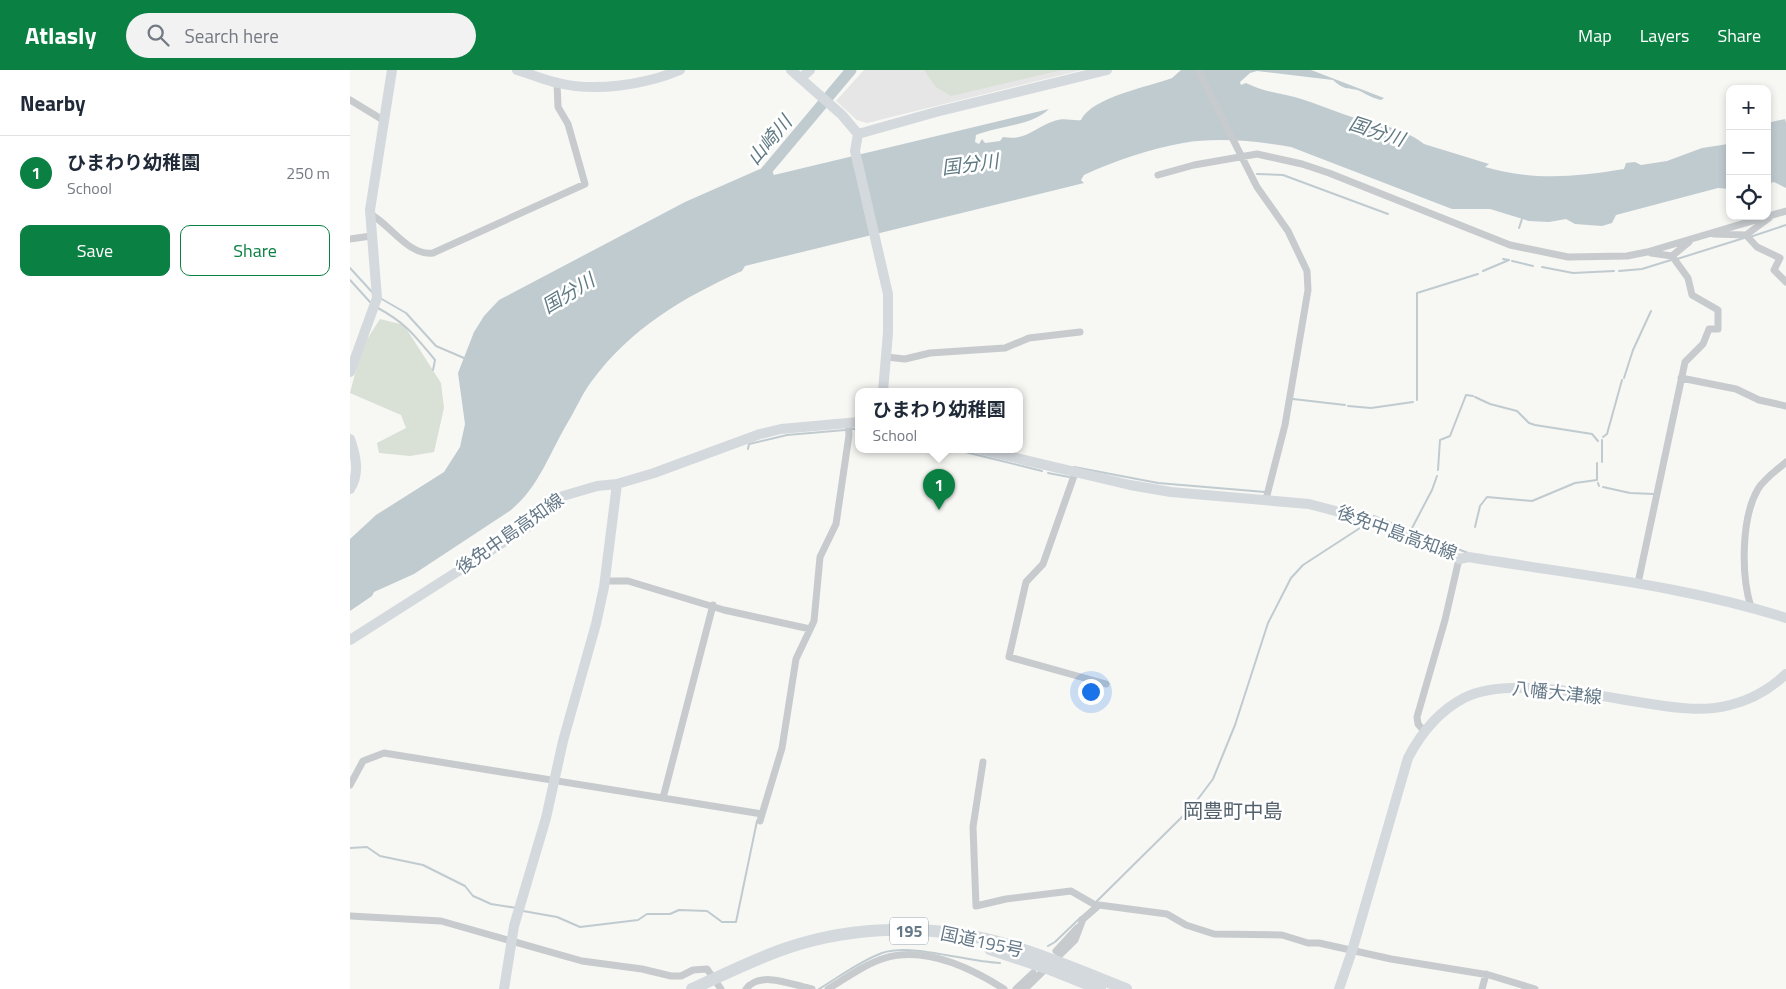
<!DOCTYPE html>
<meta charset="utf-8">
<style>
body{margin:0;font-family:"Titillium Web","Noto Sans JP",sans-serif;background:#f2f2f3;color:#1f2937}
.controls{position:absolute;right:15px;top:15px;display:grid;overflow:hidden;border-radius:10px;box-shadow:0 2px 8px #0003}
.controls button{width:45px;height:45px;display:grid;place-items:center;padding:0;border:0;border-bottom:1px solid #e0e1e3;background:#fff;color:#1f2937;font:25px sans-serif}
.you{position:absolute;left:740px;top:621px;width:18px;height:18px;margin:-12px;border:4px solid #fff;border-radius:50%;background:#1a73e8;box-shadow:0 0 0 8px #1a73e833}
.badge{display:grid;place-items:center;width:32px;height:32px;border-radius:50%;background:#0b8043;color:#fff;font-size:16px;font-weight:700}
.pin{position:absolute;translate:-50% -41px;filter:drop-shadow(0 1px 2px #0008)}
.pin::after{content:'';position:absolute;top:26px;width:18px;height:15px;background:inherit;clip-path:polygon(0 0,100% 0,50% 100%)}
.popup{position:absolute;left:505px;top:318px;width:168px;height:65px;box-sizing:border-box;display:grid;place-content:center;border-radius:10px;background:#fff;filter:drop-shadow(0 1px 4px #0005);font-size:16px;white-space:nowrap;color:#747a83}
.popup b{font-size:19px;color:#1f2937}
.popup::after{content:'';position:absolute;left:50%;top:100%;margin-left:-10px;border:10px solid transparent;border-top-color:#fff}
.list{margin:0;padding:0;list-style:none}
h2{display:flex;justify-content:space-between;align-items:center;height:65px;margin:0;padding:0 20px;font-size:21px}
h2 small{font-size:16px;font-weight:400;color:#747a83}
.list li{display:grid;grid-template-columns:32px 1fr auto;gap:15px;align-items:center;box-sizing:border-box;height:75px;padding:0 20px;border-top:1px solid #e0e1e3}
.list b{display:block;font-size:19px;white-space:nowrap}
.list p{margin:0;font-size:16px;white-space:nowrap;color:#747a83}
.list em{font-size:16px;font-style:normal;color:#747a83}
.actions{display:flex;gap:10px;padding:15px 20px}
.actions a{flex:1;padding:11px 0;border:1px solid #0b8043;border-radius:10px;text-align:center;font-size:18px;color:#0b8043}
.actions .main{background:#0b8043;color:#fff}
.icon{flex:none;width:28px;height:28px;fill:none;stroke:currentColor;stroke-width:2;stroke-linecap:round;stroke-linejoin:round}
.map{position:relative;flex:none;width:1436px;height:919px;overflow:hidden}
header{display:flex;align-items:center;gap:30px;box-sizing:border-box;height:70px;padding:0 25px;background:#0b8043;color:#fff}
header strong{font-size:24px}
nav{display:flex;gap:28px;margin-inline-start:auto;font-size:18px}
.search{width:350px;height:45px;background:#f2f2f3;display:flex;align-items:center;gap:12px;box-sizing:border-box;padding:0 18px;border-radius:28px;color:#747a83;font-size:19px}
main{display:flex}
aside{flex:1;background:#fff}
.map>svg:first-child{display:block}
.built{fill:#e5e6e5}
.green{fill:#d9e0d5}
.water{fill:#c0cbd0}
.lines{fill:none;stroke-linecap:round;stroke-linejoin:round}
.stream{stroke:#c0cbd0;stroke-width:2}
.river{stroke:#c0cbd0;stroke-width:11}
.street{stroke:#c7cbce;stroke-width:7}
.secondary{stroke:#d4d9dd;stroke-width:10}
.highway{stroke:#d4d9dd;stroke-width:12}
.labels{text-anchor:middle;stroke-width:5;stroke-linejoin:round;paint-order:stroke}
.shield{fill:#fff;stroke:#92a0ab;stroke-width:1}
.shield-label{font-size:16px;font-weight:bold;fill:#647887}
.street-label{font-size:18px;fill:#647887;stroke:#fff}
.water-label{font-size:19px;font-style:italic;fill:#607a83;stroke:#fff}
.quarter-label{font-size:20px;fill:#53616c;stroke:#fff}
</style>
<header>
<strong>Atlasly</strong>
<div class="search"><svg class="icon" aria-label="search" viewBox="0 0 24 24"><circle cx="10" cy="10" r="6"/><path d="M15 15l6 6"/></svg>Search here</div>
<nav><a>Map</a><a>Layers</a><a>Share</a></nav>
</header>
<main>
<aside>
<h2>Nearby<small></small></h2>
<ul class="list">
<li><span class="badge">1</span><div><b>ひまわり幼稚園</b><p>School</p></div><em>250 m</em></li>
</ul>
<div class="actions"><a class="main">Save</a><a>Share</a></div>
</aside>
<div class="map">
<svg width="1436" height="919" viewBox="0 0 1436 919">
<rect width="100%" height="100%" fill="#f7f7f4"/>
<!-- built -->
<path class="built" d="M514,0H732L517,53L507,50L486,31Z"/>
<!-- green -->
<path class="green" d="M574,0H712L601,26L586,17Z
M30,249L54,255L91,313L94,338L84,382L60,386L29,383L27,373L56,358L51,345L0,323L12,277Z"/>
<!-- water -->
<path class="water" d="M831,0H961L1034,28L1031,30C1023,28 1019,26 1012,22C1001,16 997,23 983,10L907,1L900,3L890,12L891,15L896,13C910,20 922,22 936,25C959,30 980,40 1002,47C1027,55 1053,57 1074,74L1139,94L1135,97C1184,111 1224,107 1274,99L1276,93L1285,92L1291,95L1317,91L1352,78L1378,74L1380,71V119L1368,118L1266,145L1262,153L1252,156L1225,154L1216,149L1199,152L1179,151L1140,139H1102L941,77C907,71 867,67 833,73C800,79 764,91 734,105L731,110L734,113L395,196L392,201C332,228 281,258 241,312C232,324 226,339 218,352C200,382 189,417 161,440L64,504L24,522L22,526L0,541V469L26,445L94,402L110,377L115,354L108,303L124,262L134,246L149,230L335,132L410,99L422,101L424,105L699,39C681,56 649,56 626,65L625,72L629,74L632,69L635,73L650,71L653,67C677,71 683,58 704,51C714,47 722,51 731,50C742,27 798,17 822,8Z
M1435,49L1436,53V118L1424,112L1417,114V53Z"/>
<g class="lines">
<!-- stream -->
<path class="stream" d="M907,104L933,105L1038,144
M1169,158L1172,149
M1400,167L1436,155
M1153,189L1159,190
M1327,189L1394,168
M1162,191L1183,196
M1192,197L1223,203L1264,201
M0,198L22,222
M1133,201L1159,190
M1269,201L1292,199L1321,190
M0,210L20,232
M30,228L56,243L86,276L114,288
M28,238C57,254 65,266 85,290L83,300
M1274,308L1283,280L1301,241
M1125,327L1140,334L1167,341L1179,353L1185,355L1242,364L1248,371
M943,329L995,335
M1067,330V223L1128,204
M998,336L1021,338L1063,332
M502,359H509
M1253,367L1257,364L1272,310
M398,379L399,374L437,365L495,360
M601,379H602
M607,380L692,401
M1252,392V370
M724,397L808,413L915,422
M1088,400L1090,370L1100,366L1116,325L1123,326
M698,403L719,407
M1248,413L1249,416
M1253,417L1280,423L1304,424
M1024,446L1056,459
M1125,457L1130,436L1137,427L1182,431L1225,413L1247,410V393
M1060,460L1118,483
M1061,460L1082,420L1087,406
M0,778L17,777L30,786L73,795L115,816L123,826L130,829L141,834L167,838
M745,833L842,737L863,709L885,655L918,553L941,508L953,495L1013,456
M173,841L207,847L230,857L288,850L297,844H320L329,840L357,841L372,852H386L407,751
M698,876L705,872L731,847
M469,919C489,907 510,891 532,883C564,873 615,892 650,893"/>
<!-- river -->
<path class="river" d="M407,112L501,0"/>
<!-- street -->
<path class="street" d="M848,0L907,117L938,161L957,201L958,220L948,279L935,355L916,429
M0,30L33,50
M808,105L844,95L907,84L952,94L979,103L1160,175L1218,187L1277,186L1297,182L1436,141
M20,144C40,154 58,186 83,183L235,114L218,54L208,37L207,13
M1419,148L1396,165L1407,177L1430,188L1424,200L1436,212
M1364,164L1396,165
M0,169L21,166
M1322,186L1339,172
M536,287L555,289L580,283L655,278L679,268L730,262
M1331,308L1386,319L1409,330L1436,336
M725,403L693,494L676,512L659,587L756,614
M255,511H278L374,540L460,559
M1288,513L1335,292L1353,274L1359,259H1368V240L1342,225L1338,208L1322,186L1301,183
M1401,537C1391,506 1391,448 1408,419C1415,408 1427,400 1436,392
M1074,661L1068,654L1067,647L1095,550L1109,489
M633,692L623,757L626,836L656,829L721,821L747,836
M0,715L13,691L34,683L412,744
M313,728L363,535
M410,751L432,678L446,589L464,551L470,487L486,454L499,365L498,353
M0,846L91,851L232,891L292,899L321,906H331L343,900L357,899L371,919
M706,881L727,858
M396,919C410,900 443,915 462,919
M478,919C496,908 515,894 535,888C575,876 621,898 654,919
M666,919L683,903
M675,919L725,870L733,849L749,835L817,844L836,855L864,864L932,865L958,873H969L1041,889L1139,905L1185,919
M1132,919L1136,904"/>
<!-- secondary -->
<path class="secondary" d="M167,0C181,4 194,10 208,13C245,22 295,15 330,0
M441,0L492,45L508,64
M451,8L460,0
M508,64L505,81L538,224V263L533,321
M508,64L586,42L757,0
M0,302L27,228L20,140L42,0
M0,369C6,386 10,404 0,419
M628,379L780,415L821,422L959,434L1019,450L1109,489L1119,487C1225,505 1333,515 1436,548
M0,570L176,458L202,433L213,426L247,416L267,414L304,403L410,364L431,359L509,352
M154,919L164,856L196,748L213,671L246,554L254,517L267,414
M989,919L1002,881L1058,688C1071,663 1089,641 1114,628C1158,605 1252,627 1301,634C1326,638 1355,642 1380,635C1401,630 1420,619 1436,604"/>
<!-- highway -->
<path class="highway" d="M640,879L697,898L750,919
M342,919C373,905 404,889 437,878C507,854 591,854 662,876C701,888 738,904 776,919"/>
</g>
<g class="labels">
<!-- shield labels -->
<rect class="shield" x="540" y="847.5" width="38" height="27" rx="4"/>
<g class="shield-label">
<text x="559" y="867">195</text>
</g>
<!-- street labels -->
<g class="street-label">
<text transform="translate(1047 463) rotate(20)" y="6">後免中島高知線</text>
<text transform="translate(160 464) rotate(-35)" y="6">後免中島高知線</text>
<text transform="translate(1207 623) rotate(6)" y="6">八幡大津線</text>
<text transform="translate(632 872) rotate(12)" y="6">国道195号</text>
</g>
<!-- water labels -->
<g class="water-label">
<text transform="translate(1027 61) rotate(18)" y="7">国分川</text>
<text transform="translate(419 70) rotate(-50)" y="7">山崎川</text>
<text transform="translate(620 94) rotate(-7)" y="7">国分川</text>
<text transform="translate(218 223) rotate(-31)" y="7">国分川</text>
</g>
<!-- quarter labels -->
<g class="quarter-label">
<text x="883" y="748">岡豊町中島</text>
</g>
</g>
</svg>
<div class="controls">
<button>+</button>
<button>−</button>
<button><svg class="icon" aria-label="locate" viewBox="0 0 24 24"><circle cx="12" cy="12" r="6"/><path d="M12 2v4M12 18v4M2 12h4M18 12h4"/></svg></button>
</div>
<div class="you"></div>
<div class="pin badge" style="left:589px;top:440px">1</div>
<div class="popup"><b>ひまわり幼稚園</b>School</div>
</div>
</main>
